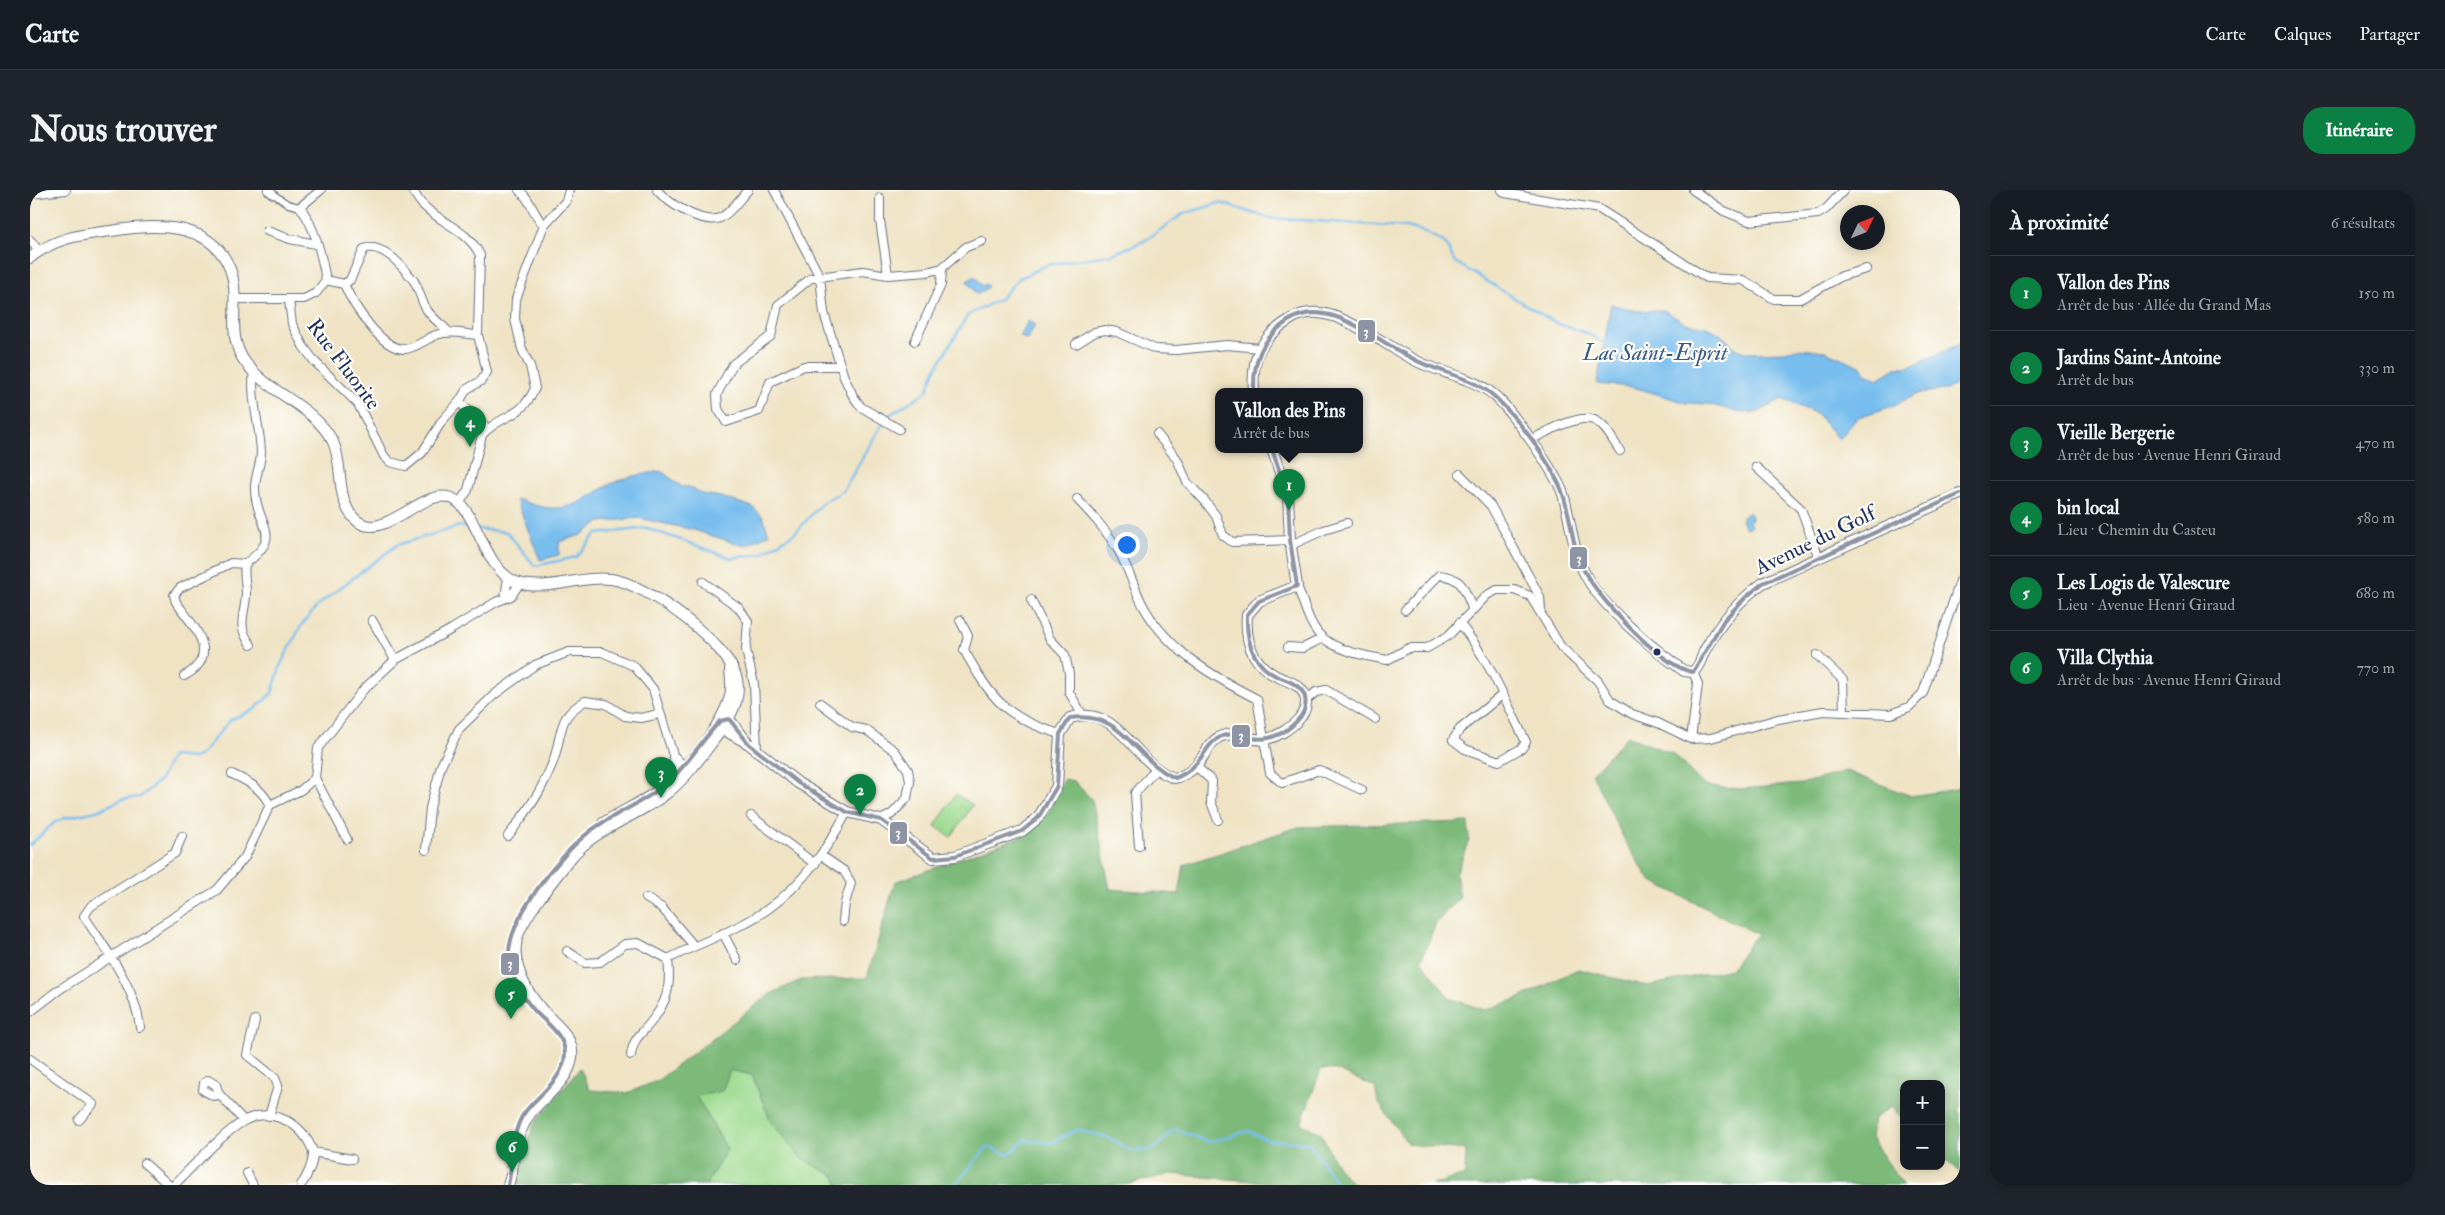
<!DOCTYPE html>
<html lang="fr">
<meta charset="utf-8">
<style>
body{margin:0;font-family:"IM FELL Double Pica",serif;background:#20242c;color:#f1f3f6}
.controls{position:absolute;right:15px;bottom:15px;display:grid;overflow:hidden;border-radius:10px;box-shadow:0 2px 12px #0003}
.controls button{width:45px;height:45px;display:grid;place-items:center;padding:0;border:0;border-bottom:1px solid #363941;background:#171b24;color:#f1f3f6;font:25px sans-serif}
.compass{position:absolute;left:1810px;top:15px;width:45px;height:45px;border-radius:50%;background:#171b24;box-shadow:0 2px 12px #0003;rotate:47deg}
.you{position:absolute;left:1096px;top:354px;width:18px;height:18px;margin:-12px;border:4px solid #fff;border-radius:50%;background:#1a73e8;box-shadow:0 0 0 8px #1a73e833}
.badge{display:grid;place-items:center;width:32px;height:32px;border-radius:50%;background:#0b8043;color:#fff;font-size:16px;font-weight:700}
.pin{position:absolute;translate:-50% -41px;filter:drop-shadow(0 1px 2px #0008)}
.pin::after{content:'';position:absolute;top:26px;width:18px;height:15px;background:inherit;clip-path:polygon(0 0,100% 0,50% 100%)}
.popup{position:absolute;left:1185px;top:198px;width:148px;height:65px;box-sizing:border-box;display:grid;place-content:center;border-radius:10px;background:#171b24;filter:drop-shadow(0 1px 4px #0005);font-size:16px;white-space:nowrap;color:#9ea1a6}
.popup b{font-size:19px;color:#f1f3f6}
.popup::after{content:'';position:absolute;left:50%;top:100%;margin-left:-10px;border:10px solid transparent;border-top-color:#171b24}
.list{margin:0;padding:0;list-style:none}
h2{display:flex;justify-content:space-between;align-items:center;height:65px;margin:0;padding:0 20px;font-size:21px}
h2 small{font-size:16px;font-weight:400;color:#9ea1a6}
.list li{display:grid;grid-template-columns:32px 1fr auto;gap:15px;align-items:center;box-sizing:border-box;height:75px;padding:0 20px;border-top:1px solid #363941}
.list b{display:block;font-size:19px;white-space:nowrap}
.list p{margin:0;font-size:16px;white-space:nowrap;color:#9ea1a6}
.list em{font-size:16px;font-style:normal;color:#9ea1a6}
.map{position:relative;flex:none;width:1930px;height:995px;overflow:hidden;border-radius:20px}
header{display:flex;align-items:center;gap:30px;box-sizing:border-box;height:70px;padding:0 25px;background:#171b24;border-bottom:1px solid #363941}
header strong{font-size:24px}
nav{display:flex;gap:28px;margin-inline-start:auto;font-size:18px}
.intro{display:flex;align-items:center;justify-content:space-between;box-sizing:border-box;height:120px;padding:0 30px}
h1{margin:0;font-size:35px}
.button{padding:12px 22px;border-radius:20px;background:#0b8043;color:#fff;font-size:18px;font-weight:700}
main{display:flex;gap:30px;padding:0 30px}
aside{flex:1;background:#171b24;border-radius:20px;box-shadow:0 2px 12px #0003}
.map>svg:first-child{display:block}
.green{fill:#9cda8f;stroke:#5c8476}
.forest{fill:#7dba7a;stroke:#4c746c}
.water{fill:#77bdee;stroke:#4976a6}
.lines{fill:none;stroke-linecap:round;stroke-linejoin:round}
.stream{stroke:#77bdee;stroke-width:2.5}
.pedestrian-casing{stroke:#656e82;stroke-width:8}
.minor-casing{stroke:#656e82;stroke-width:10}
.tertiary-casing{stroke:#656e82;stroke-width:12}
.pedestrian{stroke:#fff;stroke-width:5.5}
.minor{stroke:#fff;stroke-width:8}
.tertiary{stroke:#fff;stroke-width:10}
.bus-1-casing{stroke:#fdfcf7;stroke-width:8}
.bus-1{stroke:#8e94a3;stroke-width:4}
.bus-dot{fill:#1b2f5e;stroke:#fdfcf7;stroke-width:2}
.labels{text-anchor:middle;stroke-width:4.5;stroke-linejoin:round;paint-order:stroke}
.street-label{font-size:21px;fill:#1b2f5e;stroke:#fdfcf7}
.water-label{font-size:22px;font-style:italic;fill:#375a89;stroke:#fdfcf7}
.line-badge{stroke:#fdfcf7;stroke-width:2}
.badge-label{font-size:14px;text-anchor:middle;font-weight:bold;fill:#fff}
</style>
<header>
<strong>Carte</strong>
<nav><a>Carte</a><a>Calques</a><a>Partager</a></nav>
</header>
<div class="intro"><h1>Nous trouver</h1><a class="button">Itinéraire</a></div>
<main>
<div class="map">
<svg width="1930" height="995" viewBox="0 0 1930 995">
<rect width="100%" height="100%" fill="#fdfcf7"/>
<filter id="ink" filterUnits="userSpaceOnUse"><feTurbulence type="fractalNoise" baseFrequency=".02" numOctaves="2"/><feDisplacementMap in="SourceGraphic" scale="10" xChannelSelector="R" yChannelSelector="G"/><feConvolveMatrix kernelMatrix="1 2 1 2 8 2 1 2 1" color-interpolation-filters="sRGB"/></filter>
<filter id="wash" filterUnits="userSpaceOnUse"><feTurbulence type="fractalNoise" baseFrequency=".0096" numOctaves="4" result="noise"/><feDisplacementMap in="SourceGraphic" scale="20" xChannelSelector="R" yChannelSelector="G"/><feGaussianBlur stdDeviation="1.12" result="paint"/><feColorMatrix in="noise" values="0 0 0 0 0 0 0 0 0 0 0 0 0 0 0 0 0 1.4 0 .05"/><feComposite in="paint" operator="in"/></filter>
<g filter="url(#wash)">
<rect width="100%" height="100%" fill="#efe3c4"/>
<!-- green -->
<path class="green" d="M926,604L943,615L921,647L905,636Z
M700,880L722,885L741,932L771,968L805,986L809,995H676L697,959L666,906L692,901Z"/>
<!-- forest -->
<path class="forest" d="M1597,546L1643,564L1675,596L1710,599L1771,594L1816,581L1881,606L1927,599L1930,591V982L1911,965V894H1874V929L1861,917L1844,928L1841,948L1873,995H1402L1435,985L1436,960L1378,954L1348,912L1345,897L1306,880L1291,879L1271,934L1291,943C1300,961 1308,986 1327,995H1271L1140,984L1095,995H809L805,986L771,968L741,932L722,885L700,880L692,901L666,906L697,959L676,995H487L495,961L504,934L550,878L560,900L597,903L627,891L740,804L771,790L837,788L865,692L995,645L1019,622L1034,589L1044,591L1062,610L1080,699L1149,704L1154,675L1268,637L1438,632L1439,650L1426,684L1430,707L1406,733L1391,770L1419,808L1455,820L1490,808L1548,779L1617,796L1701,779L1727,744L1620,690L1597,655L1562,584Z"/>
<!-- water -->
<path class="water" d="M945,86L952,96L956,94L958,97L947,105L937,91Z
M1581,114L1606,121L1633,120L1655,133L1677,137L1689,143L1706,159L1718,163L1755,162L1767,159L1795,161L1832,177L1837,185L1848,189L1866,178L1881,176L1930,154V192L1916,200L1890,203L1860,217L1828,227L1811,247L1807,248L1787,224L1752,209L1728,222L1712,223L1678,214L1657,213L1603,197L1567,194Z
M998,131L1005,135L997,150L990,146Z
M631,281L652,297H659L672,304L691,307L723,317L733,327L739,344L714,356L664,340L608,328L570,332L551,345L529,352V365L510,370L486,309C499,313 513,319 527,318C549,318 565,301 583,293C598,286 615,284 631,281Z
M1719,322L1722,326L1719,332L1721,336L1716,338L1711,330L1713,326Z"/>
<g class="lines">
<!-- stream -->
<path class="stream" d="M855,228L897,201L905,180L938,125L970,109L988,89L1017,75L1083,64L1114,51L1153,24L1190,13L1239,28L1377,37L1395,42L1415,53L1425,72L1483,107L1526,133L1559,144L1575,154
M448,339L477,342L505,376L546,367L566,344L617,338L701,368L731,364L765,343L793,312L813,301L853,233
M0,655L24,633L34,628L67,621L93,609L110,607L130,590L142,566L163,568L171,565L200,530L225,519L242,503L251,474L271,436L288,415L331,382L367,355L430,336L443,338
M925,995L958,956L978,965L995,950L1020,953L1047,940L1077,947L1102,961L1125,959L1144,939L1179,952L1218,941L1238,950L1279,953L1308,995"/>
</g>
</g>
<g filter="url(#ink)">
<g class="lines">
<defs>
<path id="pedestrian" d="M243,4L258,14L270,17"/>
<path id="minor" d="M238,0L243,4
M489,0C502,10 502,24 514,35
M627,0C638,13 672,35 690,28C701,23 710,8 718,0
M744,0L790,87L794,123L814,187L823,206L831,217L869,239
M1472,0L1475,3L1569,19L1677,88L1713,90L1744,109H1770L1812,86L1836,79
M1663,0L1694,21L1719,31L1788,24L1796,19L1814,0
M0,4L36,0
M850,8V30L858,85
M237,41L260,49L286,54
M0,50L9,61
M296,90L314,94
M204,109H274L286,103L296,90C292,67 285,36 270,17L291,0
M259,110L262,134L273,156L285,172L328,214L354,266L360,272L376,276L392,263L412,231L429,212L437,199L451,191L457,182L448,145L450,65C439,41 411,33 394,16C389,12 386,5 382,0
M419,142C412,135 402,128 397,120C391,111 389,99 384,91C374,78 352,52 334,59L320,90L314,94C322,113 351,160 375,159C386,158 396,149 406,145C420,140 434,144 448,145
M885,151L911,95L912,78
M1046,154L1065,142L1075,140L1087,142L1125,159L1146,160L1197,155L1230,158
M810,176H774L740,192L729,221L696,232L688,219L687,204L703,174L741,146L748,115L781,88L833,81L858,85L897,82L912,78L936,57L952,51
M429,212L458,239
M1127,244L1147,269L1157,292L1174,310L1186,326L1193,345L1202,352L1260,350
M1501,250C1514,243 1551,222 1566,231C1577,237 1583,251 1590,261
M1726,277L1771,319L1789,368
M1430,284L1461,316L1510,407L1511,420
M1047,309C1062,325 1077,341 1088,360C1099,378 1104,400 1115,419C1140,462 1184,487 1227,509L1240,583L1252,593L1289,580L1332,600
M430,312L438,300L452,245C470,224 491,230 505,198L500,176L492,159L485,129L486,109L514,35L536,11L539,0
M1261,355L1294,340L1317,333
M215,374C213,384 216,392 216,402C216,426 205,433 221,455
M673,392L708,417L718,431L716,460L724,494L727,560
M1267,396C1274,412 1279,437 1293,448C1310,462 1337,466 1357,470L1379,458H1397L1418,446L1457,405L1467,400H1484L1500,406L1531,457L1568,491L1580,510L1602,524L1628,533L1661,549L1681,548L1748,529L1793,521L1861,524L1879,517L1893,503L1930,391
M475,408L478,387
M1001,410L1020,449L1035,465L1039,483V502L1052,524
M1375,420L1409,385C1432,387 1434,398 1442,418
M342,430L365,470
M930,430L938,446L934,460C961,508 975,528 1030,544
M1429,433C1458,467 1476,512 1496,552L1492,558L1469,571L1435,559L1423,550L1430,539L1472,505
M1258,457L1273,458L1293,448
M1787,465L1813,490L1814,522
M154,486C193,465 163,436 146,412L144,405L150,398L201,373L215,374C256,344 226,337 225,300C224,288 231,275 231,262C230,235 220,208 224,181
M1276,510L1286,502L1296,500L1345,529
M790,513L822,537L836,540L865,561L878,580L880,592L877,608L862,624L851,630
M1661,549L1668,494L1663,482
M1167,577L1182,591L1181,612L1188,630
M648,582L643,565L654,576V580
M202,584C219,592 231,598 240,615
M721,626L785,674
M478,646C491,629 504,613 513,594C518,584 524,572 526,562C533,535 530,526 555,511L576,514L595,526L611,528L629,524
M317,649L285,588L288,558L333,500L365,470L422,439L466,412L481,406L490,393
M1109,656L1105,603L1126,579
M396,660L400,618L411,576L429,539L464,505L505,475L539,462H572L604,476L623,499L643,565
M792,666L814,681L821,693L815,713L813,731
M616,708L632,718L664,756
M693,743L707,770
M537,761L555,773L570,772L595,754L608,753L638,769
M638,769C671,752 708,740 738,719C773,694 797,659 817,622
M0,822L30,799L187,700L215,667L240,615L271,600L285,588
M225,830L217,865L245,888L248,896L239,926
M110,837C105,796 76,760 54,726L61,716L145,663L152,646
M601,865C604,847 610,846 621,832C638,811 641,796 638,769
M0,869L63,914L49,930
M189,904L184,906L173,900L174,893L178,890L186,895L189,904L214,931
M283,962L322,969
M114,973L139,995
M217,983L223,995
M144,995C162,977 193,943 214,931C237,918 264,929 277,949C279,953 283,959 283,963C283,974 277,987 271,995"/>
<path id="tertiary" d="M0,68C26,47 49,45 81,41C123,34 181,30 200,79C212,110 194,143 215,172C239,204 284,215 303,252C314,275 305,308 324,328C350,356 388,301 418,307C447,313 451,378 486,392C517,403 549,385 581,389C616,393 701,455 707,490C711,510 700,527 690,542C672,565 656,590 632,607C601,629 564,639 540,669C525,688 492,728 487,749C480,776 500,809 519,827C530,838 544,849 542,867C539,893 514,905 500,924C494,932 490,943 486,952
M1224,201C1221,167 1231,147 1261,129C1291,111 1326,136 1352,151C1366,160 1382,170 1398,176C1421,185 1444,189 1464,205C1482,221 1525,281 1533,304C1541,331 1542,359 1555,384C1571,417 1625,460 1654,481L1663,482C1671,475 1671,467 1676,458C1692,431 1708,411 1733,393L1930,304
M692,530L699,529L715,549
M692,539L719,554L768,593L817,622L851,630L903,668L925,666L992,641L1008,628L1027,596L1030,544L1040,528C1091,513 1104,576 1145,588C1177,580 1172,551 1195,545C1209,542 1224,552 1237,549C1256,544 1290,520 1270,498C1265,493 1253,489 1246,486C1221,473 1215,450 1217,425L1229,411L1267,396L1260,350L1258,306L1242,259
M573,633C590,622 609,614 626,602C652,584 692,537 700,506C702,498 701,488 700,479
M478,995L482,982L485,946"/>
</defs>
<!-- pedestrian casing -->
<use href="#pedestrian" class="pedestrian-casing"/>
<!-- minor casing -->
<use href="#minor" class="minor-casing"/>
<!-- tertiary casing -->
<use href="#tertiary" class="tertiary-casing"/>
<!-- pedestrian -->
<use href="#pedestrian" class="pedestrian"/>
<!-- minor -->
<use href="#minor" class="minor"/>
<!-- tertiary -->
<use href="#tertiary" class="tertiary"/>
<defs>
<path id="bus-1" d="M1224,201C1223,170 1232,148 1258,131C1291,109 1331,138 1359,155C1372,163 1385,171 1399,176C1425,186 1453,192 1472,214C1494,237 1515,265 1529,294C1541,319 1540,349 1551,374C1562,403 1633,479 1663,482
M1242,259L1258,306L1260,350L1267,396
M1663,482L1694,430L1716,407L1733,393L1930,304
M478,995C484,971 480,942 495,922C509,904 534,889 535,864C535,844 514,832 503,819C491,805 481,786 479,768C476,730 530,665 559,642C582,624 612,614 636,594C657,576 671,551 690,531L699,529L719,554L768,593L817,622L851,630L903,668L925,666L992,641L1008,628L1027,596L1030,544L1040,528C1095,521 1101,567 1145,588C1173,578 1173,554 1192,546C1202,542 1212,546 1222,548C1241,552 1260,541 1271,526C1275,520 1277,512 1274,504C1268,493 1257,491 1246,486C1222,474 1216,450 1217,425L1229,411L1267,396"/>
</defs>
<!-- bus-1 casing -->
<use href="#bus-1" class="bus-1-casing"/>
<!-- bus-1 -->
<use href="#bus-1" class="bus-1"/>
</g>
</g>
<!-- markers -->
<circle class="bus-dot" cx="1627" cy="462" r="4.5"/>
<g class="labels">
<!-- street labels -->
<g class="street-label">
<text transform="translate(314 174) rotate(53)" y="7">Rue Fluorite</text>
<text transform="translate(1785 350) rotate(-26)" y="7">Avenue du Golf</text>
</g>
<!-- water labels -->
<g class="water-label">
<text x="1625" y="170">Lac Saint-Esprit</text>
</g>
</g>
<g class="line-badge">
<rect x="1327" y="129" width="19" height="24" rx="5" fill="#8e94a3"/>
<rect x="1539" y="356" width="19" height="24" rx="5" fill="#8e94a3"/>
<rect x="1201" y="534" width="20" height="24" rx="5" fill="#8e94a3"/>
<rect x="859" y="631" width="19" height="24" rx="5" fill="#8e94a3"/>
<rect x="470" y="762" width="20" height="24" rx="5" fill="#8e94a3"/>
</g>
<g class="badge-label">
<text x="1336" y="146">3</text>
<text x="1549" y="373">3</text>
<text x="1211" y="550">3</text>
<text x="868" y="647">3</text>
<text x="480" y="778">3</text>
</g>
</svg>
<div class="controls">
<button>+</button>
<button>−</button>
</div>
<svg class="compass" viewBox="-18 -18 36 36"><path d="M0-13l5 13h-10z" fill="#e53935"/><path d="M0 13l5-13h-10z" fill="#9ea1a6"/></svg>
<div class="you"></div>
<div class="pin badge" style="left:1259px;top:320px">1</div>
<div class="popup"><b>Vallon des Pins</b>Arrêt de bus</div>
<div class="pin badge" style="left:830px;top:625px">2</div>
<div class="pin badge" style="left:631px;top:608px">3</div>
<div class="pin badge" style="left:440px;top:257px">4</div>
<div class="pin badge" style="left:481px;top:829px">5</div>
<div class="pin badge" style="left:482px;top:982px">6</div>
</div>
<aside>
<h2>À proximité<small>6 résultats</small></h2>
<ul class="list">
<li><span class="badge">1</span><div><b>Vallon des Pins</b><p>Arrêt de bus · Allée du Grand Mas</p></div><em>150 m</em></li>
<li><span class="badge">2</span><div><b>Jardins Saint-Antoine</b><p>Arrêt de bus</p></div><em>330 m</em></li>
<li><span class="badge">3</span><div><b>Vieille Bergerie</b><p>Arrêt de bus · Avenue Henri Giraud</p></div><em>470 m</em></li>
<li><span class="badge">4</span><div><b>bin local</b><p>Lieu · Chemin du Casteu</p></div><em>580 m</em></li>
<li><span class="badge">5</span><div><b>Les Logis de Valescure</b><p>Lieu · Avenue Henri Giraud</p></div><em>680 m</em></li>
<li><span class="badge">6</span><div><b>Villa Clythia</b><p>Arrêt de bus · Avenue Henri Giraud</p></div><em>770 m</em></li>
</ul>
</aside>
</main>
